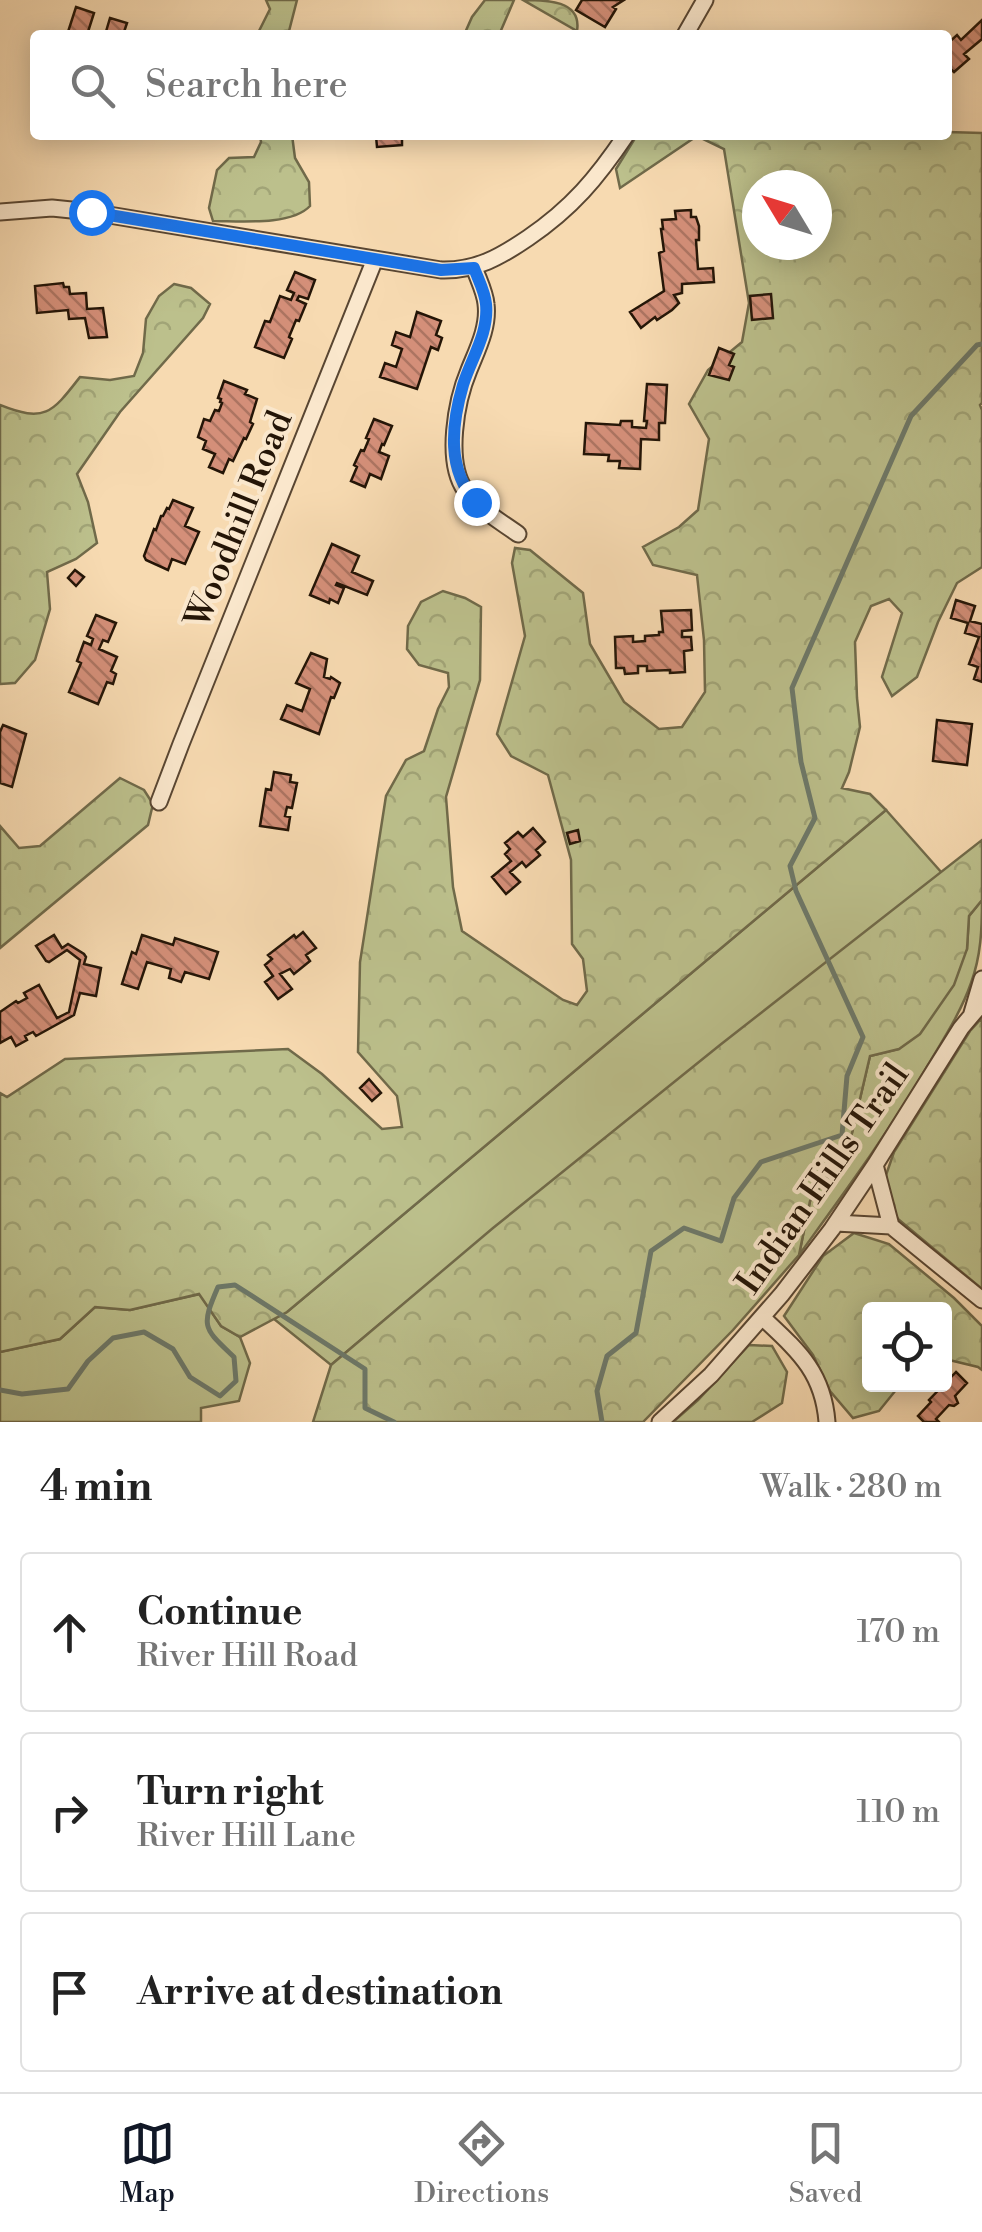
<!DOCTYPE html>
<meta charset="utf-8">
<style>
body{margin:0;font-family:"Libre Bodoni",serif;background:#f2f2f2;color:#222}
.controls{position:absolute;right:30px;bottom:30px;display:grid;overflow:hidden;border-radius:10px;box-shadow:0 5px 25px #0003}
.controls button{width:90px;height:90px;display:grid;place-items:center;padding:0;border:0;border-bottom:2px solid #e0e0e0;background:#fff;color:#222;font:50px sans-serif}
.compass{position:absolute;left:742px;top:170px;width:90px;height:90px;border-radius:50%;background:#fff;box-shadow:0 5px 25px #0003;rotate:308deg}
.stop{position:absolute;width:30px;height:30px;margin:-22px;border:8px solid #1a73e8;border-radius:50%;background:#fff}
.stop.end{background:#1a73e8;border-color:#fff;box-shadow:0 2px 10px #0008}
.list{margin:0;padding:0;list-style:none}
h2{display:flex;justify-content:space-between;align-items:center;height:130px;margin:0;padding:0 40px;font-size:42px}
h2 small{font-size:32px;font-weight:400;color:#767676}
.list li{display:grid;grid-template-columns:65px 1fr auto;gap:30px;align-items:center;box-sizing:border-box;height:160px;margin:0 20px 20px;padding:0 20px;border:2px solid #e0e0e0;border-radius:10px}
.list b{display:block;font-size:38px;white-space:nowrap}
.list p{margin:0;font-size:32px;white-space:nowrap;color:#767676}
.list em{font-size:32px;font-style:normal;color:#767676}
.icon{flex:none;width:55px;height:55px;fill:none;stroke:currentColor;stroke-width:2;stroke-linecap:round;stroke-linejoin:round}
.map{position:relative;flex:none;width:982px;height:1422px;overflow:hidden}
.search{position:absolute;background:#fff;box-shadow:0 5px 25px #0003;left:30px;right:30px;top:30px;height:110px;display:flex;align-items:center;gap:25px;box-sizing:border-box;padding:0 35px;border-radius:10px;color:#767676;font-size:38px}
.sheet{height:670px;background:#fff}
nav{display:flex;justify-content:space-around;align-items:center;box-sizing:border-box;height:140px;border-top:2px solid #e0e0e0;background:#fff;font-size:28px;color:#767676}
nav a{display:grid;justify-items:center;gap:5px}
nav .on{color:#111827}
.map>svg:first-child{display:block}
.grass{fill:#bcc08c;stroke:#706a4a;stroke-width:2.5}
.forest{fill:url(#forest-crowns);stroke:#706a4a;stroke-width:2.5;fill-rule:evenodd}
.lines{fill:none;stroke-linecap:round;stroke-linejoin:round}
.stream{stroke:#6d796a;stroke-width:5}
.building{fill:url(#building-back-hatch);stroke:#241507;stroke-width:2.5}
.minor-casing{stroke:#594632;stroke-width:19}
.minor{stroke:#fae7cc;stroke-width:15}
.route{stroke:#1a73e8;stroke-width:12}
.labels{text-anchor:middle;stroke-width:8;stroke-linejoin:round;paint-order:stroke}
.street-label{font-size:35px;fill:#241507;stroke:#fae7cc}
</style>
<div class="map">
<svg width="982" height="1422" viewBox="0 0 982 1422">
<defs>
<pattern id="forest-crowns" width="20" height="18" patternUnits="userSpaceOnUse" patternTransform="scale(2.5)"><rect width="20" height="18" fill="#bcc08c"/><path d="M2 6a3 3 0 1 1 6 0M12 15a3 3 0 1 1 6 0" fill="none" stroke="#a1a477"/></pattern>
<pattern id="building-back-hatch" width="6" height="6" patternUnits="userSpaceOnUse" patternTransform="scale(2.5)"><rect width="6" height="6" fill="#d48f79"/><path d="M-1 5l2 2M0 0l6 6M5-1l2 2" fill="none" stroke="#ac7461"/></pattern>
</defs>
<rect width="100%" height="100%" fill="#f7dab1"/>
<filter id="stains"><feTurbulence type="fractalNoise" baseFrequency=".002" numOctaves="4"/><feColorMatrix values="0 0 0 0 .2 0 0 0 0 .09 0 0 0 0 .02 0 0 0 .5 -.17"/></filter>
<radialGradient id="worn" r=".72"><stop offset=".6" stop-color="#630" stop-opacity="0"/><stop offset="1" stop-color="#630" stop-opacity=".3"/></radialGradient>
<!-- grass -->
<path class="grass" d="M886,810L942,873C735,1034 531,1196 331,1365L274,1319L287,1312Z
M982,900C982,929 981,956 971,983C961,1012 944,1038 928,1065C890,1131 844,1193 799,1255L810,1201L848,1150L870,1056L899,1049L967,949L969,916Z
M200,1294L221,1326L240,1337L250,1363L239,1401L201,1408V1422H0V1352L60,1339L95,1307L130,1310Z"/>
<!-- forest -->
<path class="forest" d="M266,0H297L288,35H257L270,9Z
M485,0H514L499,35H464L472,17Z
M523,0C546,0 582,0 577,31Z
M947,132L982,133V403L980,405L982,410V567L957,583L938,622L917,677L892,696L882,677L902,613L889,599L871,606L855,642L857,698L860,727L849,772L842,788L870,794L886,810L287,1312L240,1337L221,1326L199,1294L130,1310L95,1307L60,1339L0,1352V1093L7,1097L65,1059L288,1049L322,1074L382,1129L402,1127L397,1096L358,1052L360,962L386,796L406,760L424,751L438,709L449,687L448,673L419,665L407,649L408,626L421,602L443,591L465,598L481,607L480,680L446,797L453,887L462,931L563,1000L577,1005L587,991L583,959L572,944L571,860L548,775L511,756L497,734L525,636L512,563L515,548L530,550L583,593L590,644L624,702L659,729L682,727L705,692L704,640L697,575L653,565L643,547L679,527L698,510L709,439L689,404L708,370L742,342L749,303L724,149L697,136L620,188L616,169L637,135H947ZM757,185H817V245H757Z
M260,135H292L295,158L309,182L310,206C291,226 240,221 213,221L209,208L217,170L229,158L254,157L261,142Z
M174,284L191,288L210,304L203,318L120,412L77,474L88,502L97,543L76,559L47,572L50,609L35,660L15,683L0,684V405C45,423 52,413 80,377L110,380L134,376L143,353L146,319L159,296Z
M120,778L144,790L153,804L148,825L0,948V826L19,848L40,846Z
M982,840V900L969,916L967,949L954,985L920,1034L899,1049L870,1056L848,1150L810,1201L799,1255L733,1330L643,1422H313L331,1365L493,1228L720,1045Z
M982,1018V1289L898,1219L889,1203L886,1175L894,1152L970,1031Z
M854,1233L889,1244L954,1298L982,1326V1370L978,1367L945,1359L944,1310H870V1384L900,1385L879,1411L853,1418L830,1391L813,1355L784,1316L823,1256Z
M749,1345L772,1346L787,1372L782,1403L752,1422H673L698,1400Z"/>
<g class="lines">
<!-- stream -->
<path class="stream" d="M0,1390L22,1394L68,1389L88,1361L113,1338L144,1332L173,1349L190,1377L220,1396L236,1381L234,1357C204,1328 200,1328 218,1287L235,1285L365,1369V1408L394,1422
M602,1422L597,1391L607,1356L636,1333L651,1251L684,1228L721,1241L734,1198L761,1162L842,1135L847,1076L863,1037L796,891L790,866L815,818L801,762L792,688L911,416L977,345L982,344"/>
</g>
<!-- building -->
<path class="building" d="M582,0H624L613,7L616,9L605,27L576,10Z
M76,7L94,13L87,35H67Z
M110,18L127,23L123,35H105Z
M982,20V39L964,54L969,59L954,72L947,66V44L957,35L961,40Z
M336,135H402V145L377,147L376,136L336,137Z
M691,210V217H696L699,226V240H696L698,269L713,268L714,282L682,284V293L674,295L679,303L672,310L657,320L655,317L641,328L630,312L664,291L659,253L664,251L661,229H663L662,220L676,219L675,211Z
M295,272L315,280L308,299L299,296L297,300L306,304L299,321L296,320L289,337L292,339L284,358L255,347L265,321L270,322L280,296L291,300L294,293L287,290Z
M63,283L64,287H69L70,294L86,293L87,309L103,308L107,337L89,338L85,318L69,319L68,310L37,313L35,286Z
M771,294L773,318L752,320L750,296Z
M417,312L441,321L436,335L442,338L438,350L431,347L417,389L380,377L385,363L396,367L402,349L392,345L396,332L410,337Z
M719,348L734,354L729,365L734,367L729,380L709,375Z
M224,381L247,390L245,394L257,399L250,422L253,424L246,439L244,438L233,461L229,459L223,473L209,467L215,454L203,449L206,441L198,437L204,419L210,421L215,410L219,411L222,403L220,402L221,399L218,398Z
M647,384L667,385L665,423H659V440L641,439L640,469L619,468L620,461H608L609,455L584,454L586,423L620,425L621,421H632V427L646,428L647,421H644Z
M374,419L392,426L384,445L382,444L379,452L389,456L381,479L370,474L365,487L351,481L357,467L354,465L361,450L364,451L369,439L366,438Z
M173,500L193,508L185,526L199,532L185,564L172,559L168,570L146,560L144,556L154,529L156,530L161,516H163L167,508L169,509Z
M332,544L359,556L352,572L373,581L367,595L337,583L336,585L344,588L338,603L330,599L329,603L310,595Z
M75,570L84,577L76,586L68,578Z
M956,600L975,606L970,621L982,624V682L974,679L978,667L969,664L979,637L965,633L968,623L951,618Z
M691,610L692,630L682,631V637H691L692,650L684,651L685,672L670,673V670L647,671V666H638V673L625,674L624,668H616L615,637L633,636V642L645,641V636L659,635V632H663L661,611Z
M96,615L116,623L108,642L103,640L99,649L117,657L111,671L116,674L113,684L107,682L98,704L69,692L81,663L77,661L84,642L91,645L93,639L87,636Z
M311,653L327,659L324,677L330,679L331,677L340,683L334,698L331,697L319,734L281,719L287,705L302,711L310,689L296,683Z
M937,720L972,724L967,765L933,761Z
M3,725L26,734L12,787L0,783V732Z
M274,772L291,775L290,782L297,783L292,808L287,807L285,816L290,817L288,830L260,826L266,789L271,790Z
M533,828L545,842L536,850L540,855L526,867L522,862L510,872L520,882L506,894L492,877L511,861L505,854L510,849L505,843L518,832L523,837Z
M578,830L580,841L570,844L567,833Z
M303,932L316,948L306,955L310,961L294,974L290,969L280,974L292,989L278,999L265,982L273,976L265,965L272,959L268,955L294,935L296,938Z
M54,935L62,948L68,944L84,954L86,957L84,964L101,968L96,996L80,993L74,1015L36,1036L33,1032L25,1036L27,1040L16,1046L11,1037L0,1043V1012L16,1001L18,1003L27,998L24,993L39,985L57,1018L69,1012L80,960L67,950L49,962L46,961L36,946Z
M142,935L173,945L175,938L218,952L209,979L185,972L181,982L169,978L171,969L147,962L138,989L122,984L132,952L136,954Z
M369,1079L381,1093L372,1101L360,1088Z
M956,1372L967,1383L955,1396L958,1403L954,1406L949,1405L936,1419L939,1422H924L918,1416L931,1402L929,1400Z"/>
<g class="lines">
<defs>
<path id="minor" d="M685,35L705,0
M0,212L52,208L91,212L441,270C476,271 500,257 528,238C572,208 597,178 626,135
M474,267C478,279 485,292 486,304C489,327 477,350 469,370C456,401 445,461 465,490C478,509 500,521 518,534
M159,802L181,744L375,259
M972,1013L982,979
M875,1165L891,1226
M836,1223L891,1226L982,1300
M762,1317C797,1350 823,1371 827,1422
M660,1422L711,1375L782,1294L832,1229L875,1165L961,1028L982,1003"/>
</defs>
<!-- minor casing -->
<use href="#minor" class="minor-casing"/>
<!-- minor -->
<use href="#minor" class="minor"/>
</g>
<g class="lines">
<!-- route -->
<path class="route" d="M91,212L441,270L474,268C478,279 485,292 486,304C489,333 471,359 463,385C451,426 447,470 476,502"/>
</g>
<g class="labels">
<!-- street labels -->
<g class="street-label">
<text transform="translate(238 519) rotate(-68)" y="12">Woodhill Road</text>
<text transform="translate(822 1178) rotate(-55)" y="12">Indian Hills Trail</text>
</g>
</g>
<rect width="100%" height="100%" filter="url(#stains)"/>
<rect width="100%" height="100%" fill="url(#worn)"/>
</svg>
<div class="controls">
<button><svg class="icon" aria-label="locate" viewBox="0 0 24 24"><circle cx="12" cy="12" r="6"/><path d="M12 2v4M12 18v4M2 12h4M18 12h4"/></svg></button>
</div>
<svg class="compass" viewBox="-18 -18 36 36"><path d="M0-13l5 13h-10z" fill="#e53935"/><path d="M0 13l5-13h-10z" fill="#767676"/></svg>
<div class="stop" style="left:91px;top:212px"></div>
<div class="stop end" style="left:476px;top:502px"></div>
<div class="search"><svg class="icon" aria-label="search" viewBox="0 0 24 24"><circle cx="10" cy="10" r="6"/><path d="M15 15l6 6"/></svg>Search here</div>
</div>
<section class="sheet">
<h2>4 min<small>Walk · 280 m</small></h2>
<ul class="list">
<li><svg class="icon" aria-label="ahead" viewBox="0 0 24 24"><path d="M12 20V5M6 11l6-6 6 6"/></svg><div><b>Continue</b><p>River Hill Road</p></div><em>170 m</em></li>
<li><svg class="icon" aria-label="right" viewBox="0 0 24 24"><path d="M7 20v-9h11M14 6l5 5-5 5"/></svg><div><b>Turn right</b><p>River Hill Lane</p></div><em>110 m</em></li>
<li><svg class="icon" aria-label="arrive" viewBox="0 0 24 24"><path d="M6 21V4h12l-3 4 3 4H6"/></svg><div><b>Arrive at destination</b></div></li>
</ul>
</section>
<nav>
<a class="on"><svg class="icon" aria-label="map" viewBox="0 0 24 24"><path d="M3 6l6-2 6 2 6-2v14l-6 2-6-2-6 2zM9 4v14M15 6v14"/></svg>Map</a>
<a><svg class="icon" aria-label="directions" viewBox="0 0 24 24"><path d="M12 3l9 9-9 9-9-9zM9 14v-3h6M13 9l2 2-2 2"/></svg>Directions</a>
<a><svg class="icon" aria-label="saved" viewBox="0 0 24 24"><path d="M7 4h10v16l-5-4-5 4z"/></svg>Saved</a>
</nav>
